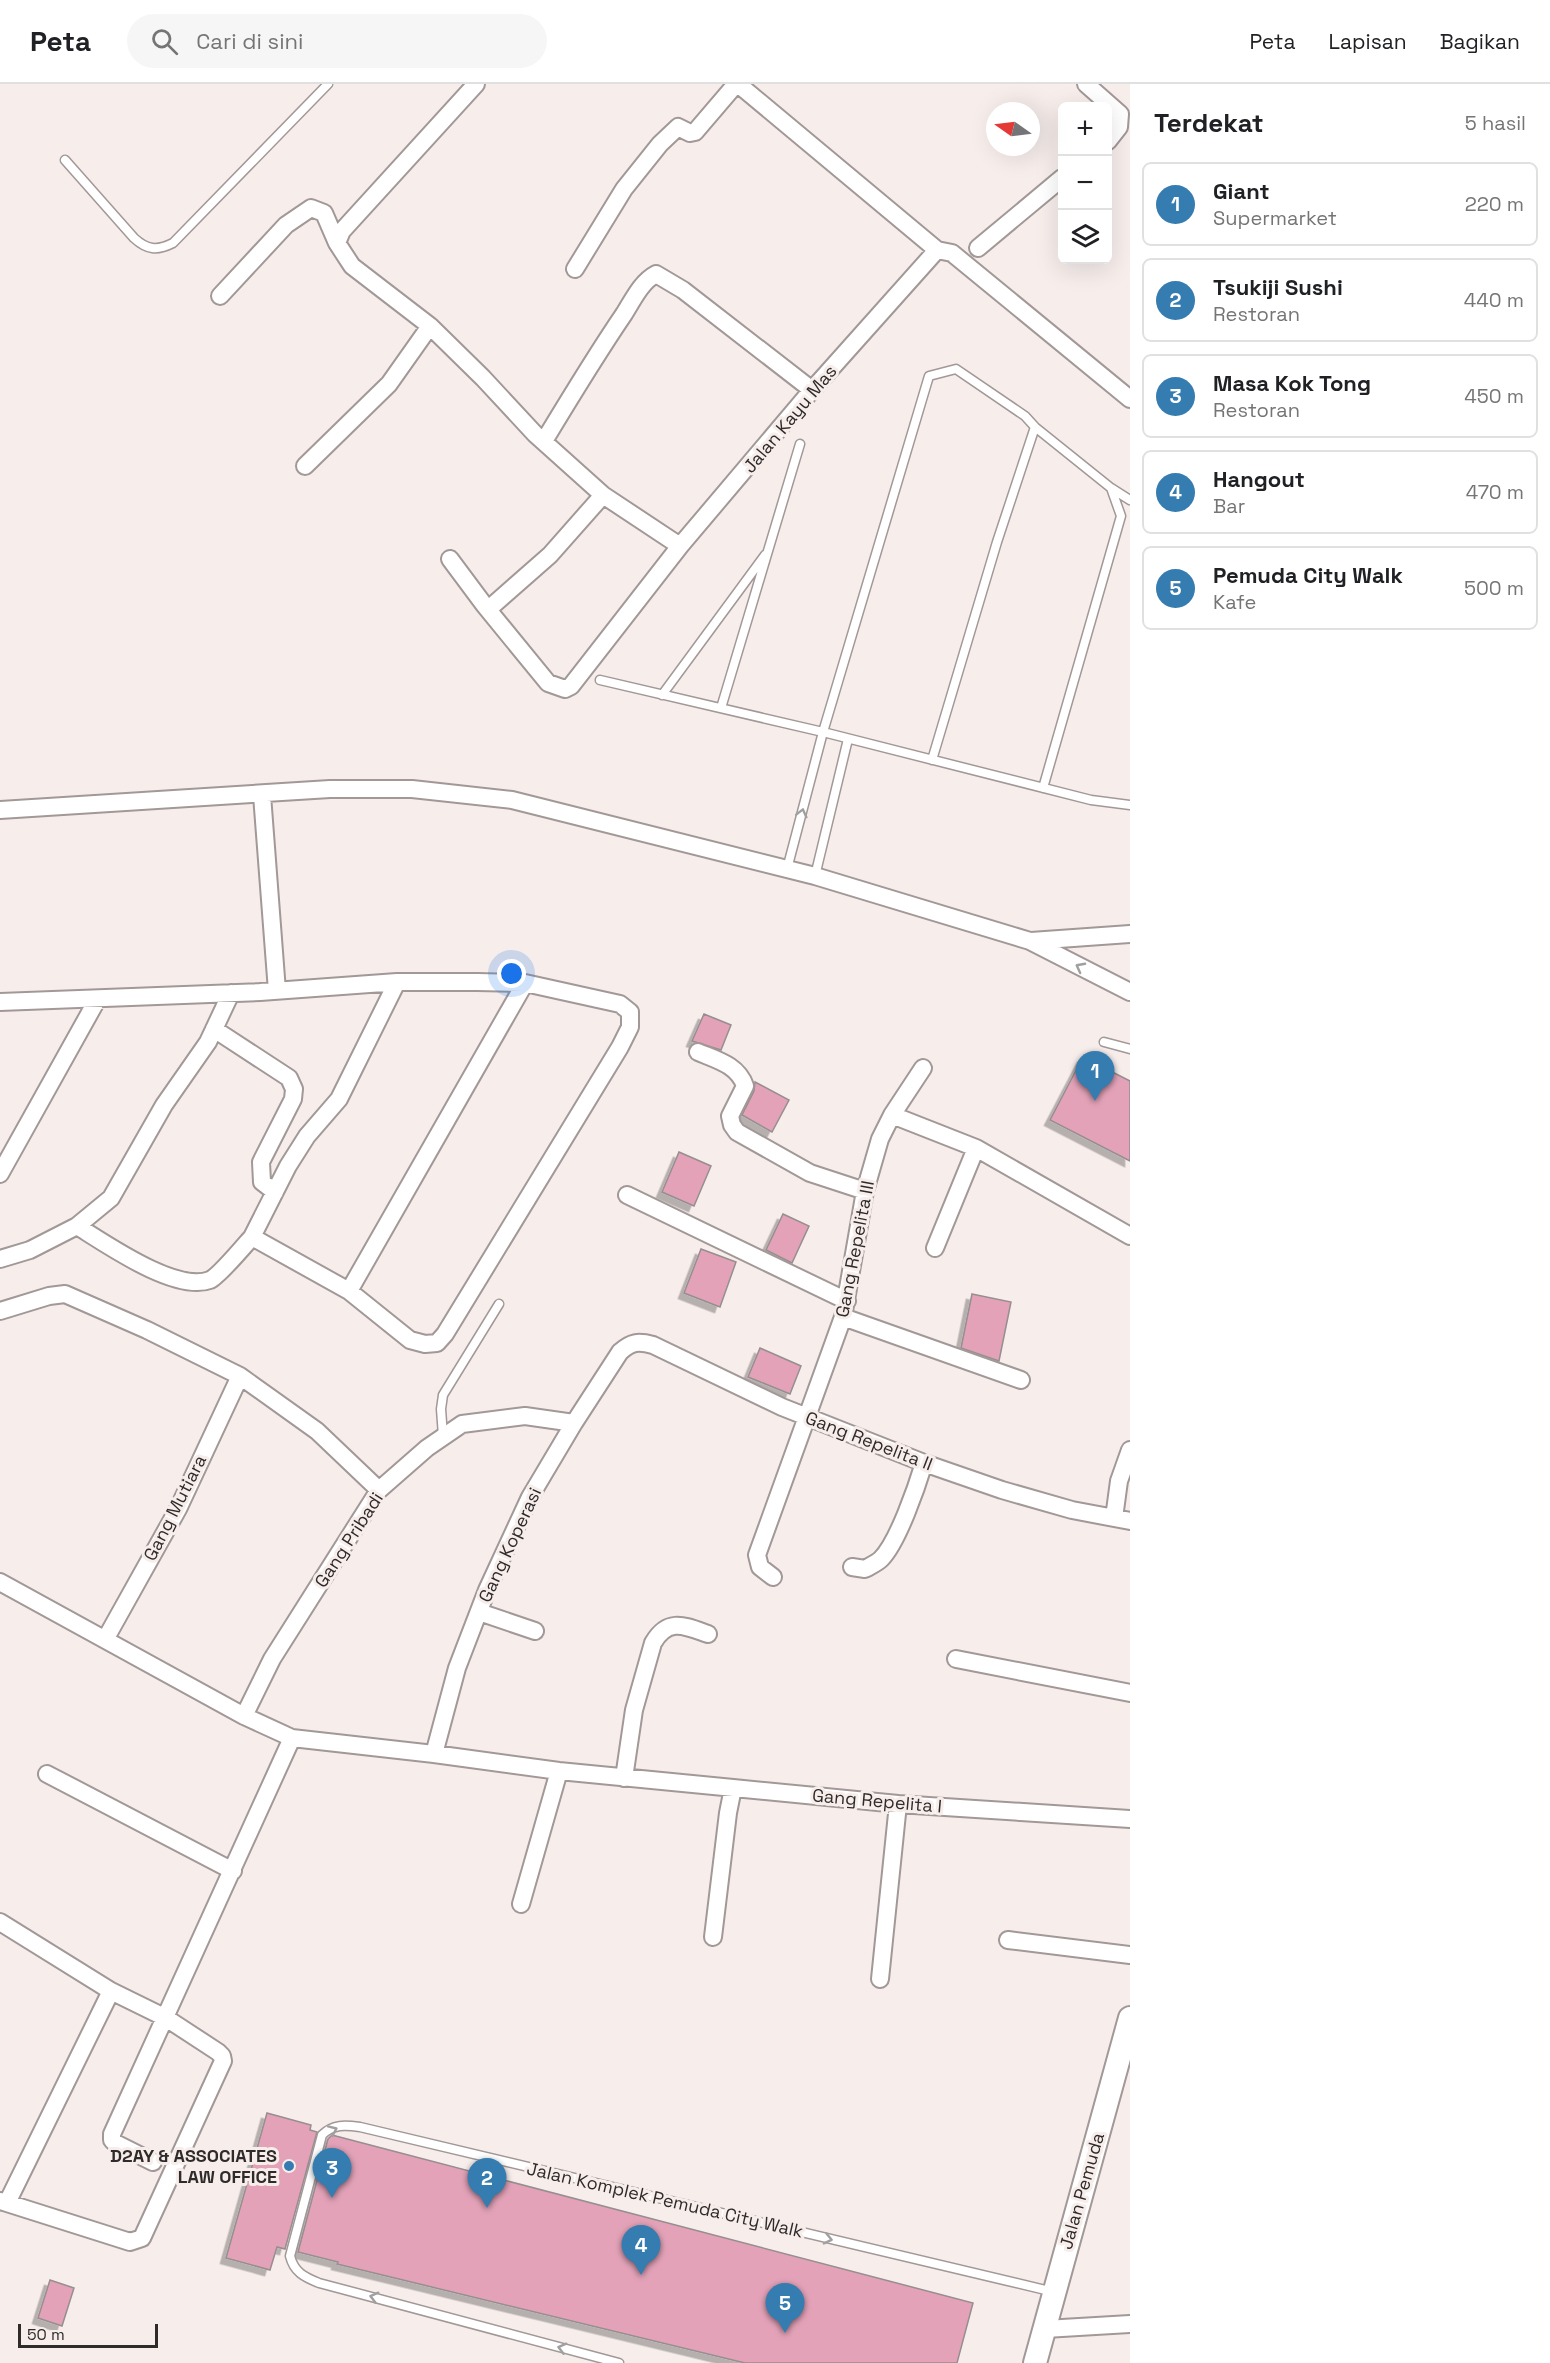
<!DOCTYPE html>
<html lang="id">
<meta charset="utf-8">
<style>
body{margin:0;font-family:"Space Grotesk",sans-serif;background:#f6f6f6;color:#202124}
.controls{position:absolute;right:18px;top:18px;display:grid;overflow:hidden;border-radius:9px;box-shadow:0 6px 24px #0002}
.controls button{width:54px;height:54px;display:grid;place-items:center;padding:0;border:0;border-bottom:2px solid #e0e0e0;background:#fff;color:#202124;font:30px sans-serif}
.compass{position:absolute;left:986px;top:18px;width:54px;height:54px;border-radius:50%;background:#fff;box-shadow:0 6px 24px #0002;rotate:284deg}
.scale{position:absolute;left:18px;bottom:15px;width:140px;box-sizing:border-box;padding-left:6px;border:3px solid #2f2b2b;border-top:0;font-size:16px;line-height:21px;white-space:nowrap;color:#2f2b2b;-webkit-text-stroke:4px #f7eeec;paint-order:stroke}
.you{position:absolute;left:512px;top:890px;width:21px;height:21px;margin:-15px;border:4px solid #fff;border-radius:50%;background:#1a73e8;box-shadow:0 0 0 9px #1a73e833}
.badge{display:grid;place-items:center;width:39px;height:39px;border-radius:50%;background:#357cb0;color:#fff;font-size:20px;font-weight:700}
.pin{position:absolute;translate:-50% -50px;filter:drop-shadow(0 2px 3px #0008)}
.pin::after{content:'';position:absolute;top:32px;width:21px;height:18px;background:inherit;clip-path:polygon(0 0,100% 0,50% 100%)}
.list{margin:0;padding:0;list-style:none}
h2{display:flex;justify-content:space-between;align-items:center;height:78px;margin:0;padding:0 24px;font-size:26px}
h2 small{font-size:20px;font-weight:400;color:#757577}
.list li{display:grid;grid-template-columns:39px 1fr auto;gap:18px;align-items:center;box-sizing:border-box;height:84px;margin:0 12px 12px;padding:0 12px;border:2px solid #e0e0e0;border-radius:9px}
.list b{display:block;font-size:22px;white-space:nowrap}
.list p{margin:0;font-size:20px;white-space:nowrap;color:#757577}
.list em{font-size:20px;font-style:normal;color:#757577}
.icon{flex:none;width:33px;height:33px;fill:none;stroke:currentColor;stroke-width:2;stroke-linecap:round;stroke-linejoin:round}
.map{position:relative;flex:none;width:1130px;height:2279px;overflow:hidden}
header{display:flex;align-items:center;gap:36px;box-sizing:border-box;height:84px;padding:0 30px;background:#fff;border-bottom:2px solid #e0e0e0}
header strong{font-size:28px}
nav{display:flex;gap:33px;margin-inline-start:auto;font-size:21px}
.search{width:420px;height:54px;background:#f6f6f6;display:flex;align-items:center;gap:15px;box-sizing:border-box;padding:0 21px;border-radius:33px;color:#757577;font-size:22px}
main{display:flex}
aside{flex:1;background:#fff}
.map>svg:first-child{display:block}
.building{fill:#e3a2b8;stroke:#968e90;stroke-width:1.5;filter:url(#shadow)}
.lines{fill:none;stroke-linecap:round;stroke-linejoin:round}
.service-casing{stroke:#a19897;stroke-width:11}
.minor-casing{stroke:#a19897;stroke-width:20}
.secondary-casing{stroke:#a19897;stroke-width:26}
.service{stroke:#fff;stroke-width:8}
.minor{stroke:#fff;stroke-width:16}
.secondary{stroke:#fff;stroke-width:22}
.oneway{stroke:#a1a0a0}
.poi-dot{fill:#357cb0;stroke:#f7eeec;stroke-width:2}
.labels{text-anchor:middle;stroke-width:6;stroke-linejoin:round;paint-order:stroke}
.street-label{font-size:18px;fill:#2f2b2b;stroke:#f7eeec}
.poi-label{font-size:18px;font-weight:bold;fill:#2f2b2b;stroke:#f7eeec;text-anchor:end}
</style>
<header>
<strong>Peta</strong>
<div class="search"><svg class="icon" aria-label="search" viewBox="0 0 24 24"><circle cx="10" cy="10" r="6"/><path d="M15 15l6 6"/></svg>Cari di sini</div>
<nav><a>Peta</a><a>Lapisan</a><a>Bagikan</a></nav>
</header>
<main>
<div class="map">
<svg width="1130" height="2279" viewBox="0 0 1130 2279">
<defs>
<filter id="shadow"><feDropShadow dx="-5.5" dy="5.5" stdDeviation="0" flood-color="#0004"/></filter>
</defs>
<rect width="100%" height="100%" fill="#f7eeec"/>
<!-- building -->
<path class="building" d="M704,930L731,941L721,966L692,957Z
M1083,973L1130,997V1077L1050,1036Z
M755,998L789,1016L772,1048L742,1031L754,1007Z
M679,1068L711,1082L694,1122L662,1108Z
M783,1130L809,1142L792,1179L766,1166Z
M701,1165L736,1178L720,1223L684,1209Z
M972,1210L1011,1218L999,1277L961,1264Z
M760,1264L801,1282L790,1310L748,1293Z
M267,2029L311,2041L310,2046L317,2048L285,2165L277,2163L270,2186L226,2174Z
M332,2051L973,2219L957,2279H745L337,2180L338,2178L298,2168L328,2055Z
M50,2196L74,2204L62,2242L38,2234Z"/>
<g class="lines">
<defs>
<path id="service" d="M65,76L134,154C147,166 157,167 173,159L328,0
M1035,343L1111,404L1121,432L1043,704
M1111,404L1130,416
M600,596L823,648L1091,716L1130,721
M662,611L765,471
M721,624L800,360
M787,785L823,648L929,292L956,285L1025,332L1035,343L997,458L932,676
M815,792L848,655
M1104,958L1130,965
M443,1352L441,1325L443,1311L499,1220
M619,2279L319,2199C304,2193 294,2188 290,2172L322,2051C333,2040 345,2041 360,2043L1054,2208"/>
<path id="minor" d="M476,0L342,147L337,159L352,182L430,242L483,294L535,350L603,411L680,462
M738,0L937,166
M1086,0L1120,30L1119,43L1108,57
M978,164L1062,94
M575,185L624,105L660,60L678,43L690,49L695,48L736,0
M220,212L286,141L311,124L324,129L337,159
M544,357C570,314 596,271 624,230C633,216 641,198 656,190L683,206L812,306
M305,382L389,300L430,242
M450,475L485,522H492L550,471L603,411
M485,522L548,599L565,605L571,602L680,462L812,306L937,166L952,169L1130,315
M262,711L277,907
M0,726L330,705H412L512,716L815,792L1030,857L1130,908
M1031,857L1130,850
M0,918L260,908L397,898H477L525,899L620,920L630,928V943L620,963L445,1250L437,1259L425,1260L410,1256L349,1207L252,1153L288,1082L307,1052L339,1015L397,898
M214,945L289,994L294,1005L293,1015L261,1078L262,1098L275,1108
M698,968C717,976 738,981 745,1002L730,1032L732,1041L737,1048L810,1089L865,1107
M892,1031L976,1064L1130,1152
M0,1090L97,916
M627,1111L847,1217
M77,1142C106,1160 176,1209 210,1196C219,1192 244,1162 252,1153
M935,1164L976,1064
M0,1175L30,1166L77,1142L111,1114L164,1021L208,958L231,909
M349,1207L525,899
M0,1227L49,1212L65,1210L147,1246L240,1292L317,1347L379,1406
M843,1233L1021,1296
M1114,1434L1119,1397L1130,1366
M852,1483L865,1485C870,1482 877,1479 881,1475C898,1458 917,1402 924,1379
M773,1493L760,1483L757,1471L843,1233L865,1107L880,1055L892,1031L923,984
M0,1498L244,1632L292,1654L434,1670L559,1687L898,1720L1130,1735
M479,1528L535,1547
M106,1554L178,1425L240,1292
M956,1575L1130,1609
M244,1632L272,1575L379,1406L427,1364L462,1340L525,1332L574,1339
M434,1670L457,1584L487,1506L530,1413L574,1339L620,1268C631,1258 638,1257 653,1261L782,1323L924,1379L1002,1406L1072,1426L1130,1437
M47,1690L233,1787
M624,1694L634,1626L653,1559C668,1533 685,1542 708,1550
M521,1820L559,1687
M0,1838L111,1907L166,1934L218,1968L222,1972L223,1977L142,2154L130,2158L7,2119
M713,1853L728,1729L733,1704
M1008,1856L1130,1871
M880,1895L898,1720
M153,2078L115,2059L112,2056V2050L292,1654
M0,2117L7,2119L111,1907
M1045,2245L1130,2240"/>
<path id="secondary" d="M1035,2279L1130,1934"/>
</defs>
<!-- service casing -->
<use href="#service" class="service-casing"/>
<!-- minor casing -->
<use href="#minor" class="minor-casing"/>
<!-- secondary casing -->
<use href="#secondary" class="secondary-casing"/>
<!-- service -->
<use href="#service" class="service"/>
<!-- minor -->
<use href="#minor" class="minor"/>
<!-- secondary -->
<use href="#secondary" class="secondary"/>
</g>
<!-- one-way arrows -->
<defs><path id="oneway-chevron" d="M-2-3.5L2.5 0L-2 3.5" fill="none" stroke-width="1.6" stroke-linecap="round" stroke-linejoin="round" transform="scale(1.5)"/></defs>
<g class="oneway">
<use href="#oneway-chevron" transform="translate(802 729) rotate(-76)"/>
<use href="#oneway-chevron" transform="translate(1080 883) rotate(-152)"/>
<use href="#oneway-chevron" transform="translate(333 2046) rotate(-24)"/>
<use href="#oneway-chevron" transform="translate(828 2155) rotate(13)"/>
<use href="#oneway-chevron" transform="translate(374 2213) rotate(-165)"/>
<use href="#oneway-chevron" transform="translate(562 2264) rotate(-165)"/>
</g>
<!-- markers -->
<circle class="poi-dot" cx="289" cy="2082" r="6"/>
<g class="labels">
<!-- street labels -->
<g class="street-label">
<text transform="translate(790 335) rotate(-50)" y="6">Jalan Kayu Mas</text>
<text transform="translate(855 1165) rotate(-79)" y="6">Gang Repelita III</text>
<text transform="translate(869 1357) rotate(21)" y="6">Gang Repelita II</text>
<text transform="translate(175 1424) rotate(-63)" y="6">Gang Mutiara</text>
<text transform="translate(349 1456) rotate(-57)" y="6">Gang Pribadi</text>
<text transform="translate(510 1461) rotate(-65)" y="6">Gang Koperasi</text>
<text transform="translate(877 1717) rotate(5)" y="6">Gang Repelita I</text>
<text transform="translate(1082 2107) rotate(-74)" y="6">Jalan Pemuda</text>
<text transform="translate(665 2116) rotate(13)" y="6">Jalan Komplek Pemuda City Walk</text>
</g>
<!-- poi labels -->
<g class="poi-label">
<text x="277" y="2078">D2AY &amp; ASSOCIATES<tspan x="277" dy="21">LAW OFFICE</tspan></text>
</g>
</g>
</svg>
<div class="controls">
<button>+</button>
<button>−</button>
<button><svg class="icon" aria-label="layers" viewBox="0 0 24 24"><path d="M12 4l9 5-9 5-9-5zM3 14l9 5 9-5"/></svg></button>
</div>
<svg class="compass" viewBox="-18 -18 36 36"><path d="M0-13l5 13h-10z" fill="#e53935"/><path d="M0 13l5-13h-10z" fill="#757577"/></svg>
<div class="scale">50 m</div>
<div class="you"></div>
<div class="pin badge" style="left:1095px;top:1017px">1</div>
<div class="pin badge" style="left:487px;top:2124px">2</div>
<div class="pin badge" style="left:332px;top:2114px">3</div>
<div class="pin badge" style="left:641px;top:2191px">4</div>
<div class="pin badge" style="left:785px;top:2249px">5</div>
</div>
<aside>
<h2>Terdekat<small>5 hasil</small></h2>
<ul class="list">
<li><span class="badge">1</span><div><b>Giant</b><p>Supermarket</p></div><em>220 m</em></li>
<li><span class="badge">2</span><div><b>Tsukiji Sushi</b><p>Restoran</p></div><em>440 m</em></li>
<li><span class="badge">3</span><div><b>Masa Kok Tong</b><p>Restoran</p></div><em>450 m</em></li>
<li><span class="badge">4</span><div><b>Hangout</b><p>Bar</p></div><em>470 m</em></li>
<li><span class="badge">5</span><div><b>Pemuda City Walk</b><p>Kafe</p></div><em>500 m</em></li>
</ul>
</aside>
</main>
